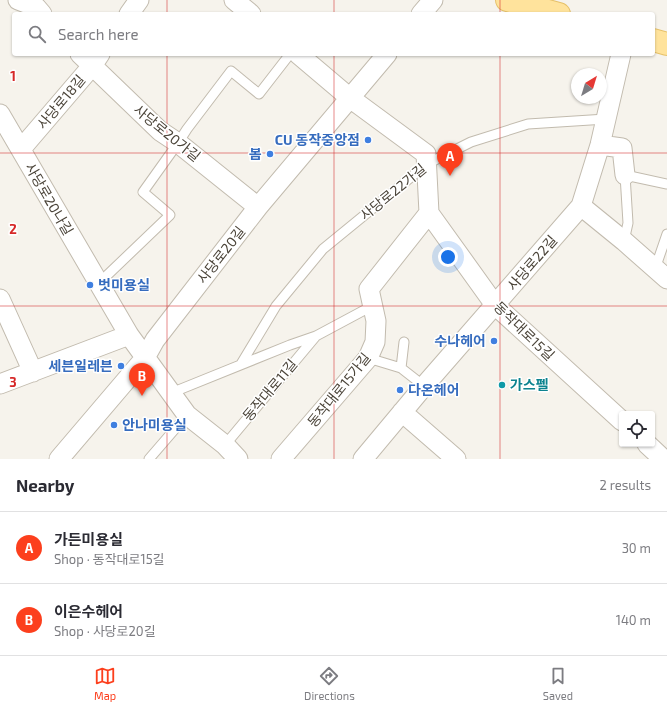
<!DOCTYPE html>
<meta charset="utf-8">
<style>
body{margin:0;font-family:"Exo 2","Noto Sans KR",sans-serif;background:#f7f7f7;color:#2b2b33}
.controls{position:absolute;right:12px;bottom:12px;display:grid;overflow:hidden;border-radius:4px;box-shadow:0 1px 3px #0004}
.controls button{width:36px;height:36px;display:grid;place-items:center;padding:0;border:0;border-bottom:1px solid #e1e1e2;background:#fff;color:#2b2b33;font:20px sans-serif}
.compass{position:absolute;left:571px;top:68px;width:36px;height:36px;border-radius:50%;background:#fff;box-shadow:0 1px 3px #0004;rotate:38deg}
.you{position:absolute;left:448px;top:257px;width:14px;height:14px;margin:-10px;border:3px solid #fff;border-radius:50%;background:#1a73e8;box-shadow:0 0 0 6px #1a73e833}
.badge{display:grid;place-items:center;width:26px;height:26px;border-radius:50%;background:#fc3f1d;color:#fff;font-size:13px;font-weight:700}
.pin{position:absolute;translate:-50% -33px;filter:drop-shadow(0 1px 2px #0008)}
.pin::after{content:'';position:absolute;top:21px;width:14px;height:12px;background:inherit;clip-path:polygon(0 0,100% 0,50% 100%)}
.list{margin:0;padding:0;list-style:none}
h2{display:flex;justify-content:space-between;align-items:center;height:52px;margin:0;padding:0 16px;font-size:17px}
h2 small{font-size:13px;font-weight:400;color:#7c7c81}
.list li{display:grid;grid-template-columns:26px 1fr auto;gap:12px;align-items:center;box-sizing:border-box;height:72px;padding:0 16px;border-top:1px solid #e1e1e2}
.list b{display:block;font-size:15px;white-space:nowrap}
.list p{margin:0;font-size:13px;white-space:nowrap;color:#7c7c81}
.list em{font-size:13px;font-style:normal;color:#7c7c81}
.icon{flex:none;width:22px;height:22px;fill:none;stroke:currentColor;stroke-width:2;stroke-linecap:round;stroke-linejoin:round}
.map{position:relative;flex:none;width:667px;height:459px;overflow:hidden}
.search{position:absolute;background:#fff;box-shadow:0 1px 3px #0004;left:12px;right:12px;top:12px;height:44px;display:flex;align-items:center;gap:10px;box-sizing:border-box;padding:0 14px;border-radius:4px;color:#7c7c81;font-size:15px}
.sheet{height:196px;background:#fff}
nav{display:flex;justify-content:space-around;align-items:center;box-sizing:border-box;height:56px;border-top:1px solid #e1e1e2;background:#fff;font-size:11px;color:#7c7c81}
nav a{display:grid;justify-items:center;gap:2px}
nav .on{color:#fc3f1d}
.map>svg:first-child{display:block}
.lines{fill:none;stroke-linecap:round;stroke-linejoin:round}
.service-casing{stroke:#c2bbae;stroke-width:11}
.minor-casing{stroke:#c2bbae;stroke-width:21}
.primary-casing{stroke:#e6c16a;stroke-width:24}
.service{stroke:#fff;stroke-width:9}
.minor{stroke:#fff;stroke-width:19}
.primary{stroke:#ffe39c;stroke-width:22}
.grid{fill:none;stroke:#d62828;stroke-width:1;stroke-opacity:0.55}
.shop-dot{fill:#3f7fe0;stroke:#fff;stroke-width:1.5}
.culture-dot{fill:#0f9aa8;stroke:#fff;stroke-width:1.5}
.labels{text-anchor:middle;stroke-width:3;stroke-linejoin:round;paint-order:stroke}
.street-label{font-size:14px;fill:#4b4439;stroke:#fff}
.shop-label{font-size:14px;font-weight:bold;fill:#366cbe;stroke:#fff;text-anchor:end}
.culture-label{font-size:14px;font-weight:bold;fill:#0d838f;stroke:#fff;text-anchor:start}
.grid-label{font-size:13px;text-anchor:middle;font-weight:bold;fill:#d62828;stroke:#fff;stroke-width:3;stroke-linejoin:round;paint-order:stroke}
</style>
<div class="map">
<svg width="667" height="459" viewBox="0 0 667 459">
<rect width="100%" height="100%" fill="#f6f3ec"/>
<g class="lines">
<defs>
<path id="service" d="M624,241L628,223L625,175L667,184
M655,269L667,234
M99,283L170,215L143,192L178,143L187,129L231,71L259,94L290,54
M404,342L401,368L424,386
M368,358L401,368
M241,364L276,306L323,249L427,164L471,142L528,124L606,119
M171,393L290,345L316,336L372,306
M225,445L316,336
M149,459L187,415"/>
<path id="minor" d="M18,0L36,7L42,14
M234,0L251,14
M129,14L139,0
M421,14L433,0
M80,54L160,131L178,143L258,207
M298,54L350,98L426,154L429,213L495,305L622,421
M0,114L129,335L187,415L225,445L238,459
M600,145L622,148L625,175
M21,149L92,66L100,54
M581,206L624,241L667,279
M0,299L33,372
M0,384L129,335
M402,412L456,459
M647,444L663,459
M59,459L145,358L155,340L258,207L387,54
M281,459L368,358L375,342L376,321L369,289L429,213
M363,459L424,386L581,206L600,145L621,54"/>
<path id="primary" d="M507,0L559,14
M653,40L667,44"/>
</defs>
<!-- service casing -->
<use href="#service" class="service-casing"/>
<!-- minor casing -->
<use href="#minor" class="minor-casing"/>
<!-- primary casing -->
<use href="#primary" class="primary-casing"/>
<!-- service -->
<use href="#service" class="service"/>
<!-- minor -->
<use href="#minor" class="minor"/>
<!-- primary -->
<use href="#primary" class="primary"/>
</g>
<!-- grid -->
<path class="grid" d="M167,0V14M334,0V14M500,0V14M167,54V459M334,54V459M500,54V459M0,153H667M0,306H667"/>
<!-- markers -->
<g class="shop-dot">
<circle cx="368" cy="140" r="4"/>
<circle cx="270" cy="154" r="4"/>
<circle cx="90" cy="285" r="4"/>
<circle cx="494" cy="341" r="4"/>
<circle cx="121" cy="366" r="4"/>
<circle cx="400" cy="390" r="4"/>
<circle cx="114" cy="425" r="4"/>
</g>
<circle class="culture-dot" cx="502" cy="385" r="4"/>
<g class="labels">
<!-- street labels -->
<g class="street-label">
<text transform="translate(61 102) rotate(-50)" y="5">사당로18길</text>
<text transform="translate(167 133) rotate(39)" y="5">사당로20가길</text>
<text transform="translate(393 192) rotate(-39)" y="5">사당로22가길</text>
<text transform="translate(49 199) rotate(60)" y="5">사당로20나길</text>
<text transform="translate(221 255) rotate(-52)" y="5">사당로20길</text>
<text transform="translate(532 263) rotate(-49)" y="5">사당로22길</text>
<text transform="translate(524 331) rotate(44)" y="5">동작대로15길</text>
<text transform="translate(270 390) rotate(-50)" y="5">동작대로11길</text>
<text transform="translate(339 390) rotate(-51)" y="5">동작대로15가길</text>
</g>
<!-- shop labels -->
<g class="shop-label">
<text x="360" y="145">CU 동작중앙점</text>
<text x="262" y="159">봄</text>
<text x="98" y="290" text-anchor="start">벗미용실</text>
<text x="486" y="346">수나헤어</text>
<text x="113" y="371">세븐일레븐</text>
<text x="408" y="395" text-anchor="start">다온헤어</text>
<text x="122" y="430" text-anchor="start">안나미용실</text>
</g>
<!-- culture labels -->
<g class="culture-label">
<text x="510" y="390">가스펠</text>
</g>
</g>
<g class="grid-label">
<text x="13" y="81">1</text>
<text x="13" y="234">2</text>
<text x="13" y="387">3</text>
</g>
</svg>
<div class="controls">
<button><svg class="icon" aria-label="locate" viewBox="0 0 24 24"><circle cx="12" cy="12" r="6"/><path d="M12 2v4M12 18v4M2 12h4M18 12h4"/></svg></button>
</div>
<svg class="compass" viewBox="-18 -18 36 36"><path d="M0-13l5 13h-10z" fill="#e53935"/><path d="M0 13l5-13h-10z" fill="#7c7c81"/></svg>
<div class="you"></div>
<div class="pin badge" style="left:450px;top:176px">A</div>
<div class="pin badge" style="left:142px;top:396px">B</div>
<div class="search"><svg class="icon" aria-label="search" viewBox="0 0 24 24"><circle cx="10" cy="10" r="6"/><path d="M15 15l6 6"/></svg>Search here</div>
</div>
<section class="sheet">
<h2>Nearby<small>2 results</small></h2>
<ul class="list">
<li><span class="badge">A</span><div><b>가든미용실</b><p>Shop · 동작대로15길</p></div><em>30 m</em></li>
<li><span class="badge">B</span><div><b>이은수헤어</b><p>Shop · 사당로20길</p></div><em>140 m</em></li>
</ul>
</section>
<nav>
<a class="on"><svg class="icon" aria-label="map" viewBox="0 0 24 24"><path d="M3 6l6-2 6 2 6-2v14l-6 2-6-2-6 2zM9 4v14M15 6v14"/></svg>Map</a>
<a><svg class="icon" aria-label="directions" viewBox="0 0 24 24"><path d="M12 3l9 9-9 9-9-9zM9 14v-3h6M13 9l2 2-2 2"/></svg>Directions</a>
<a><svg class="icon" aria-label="saved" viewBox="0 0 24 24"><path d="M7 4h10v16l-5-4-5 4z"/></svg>Saved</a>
</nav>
